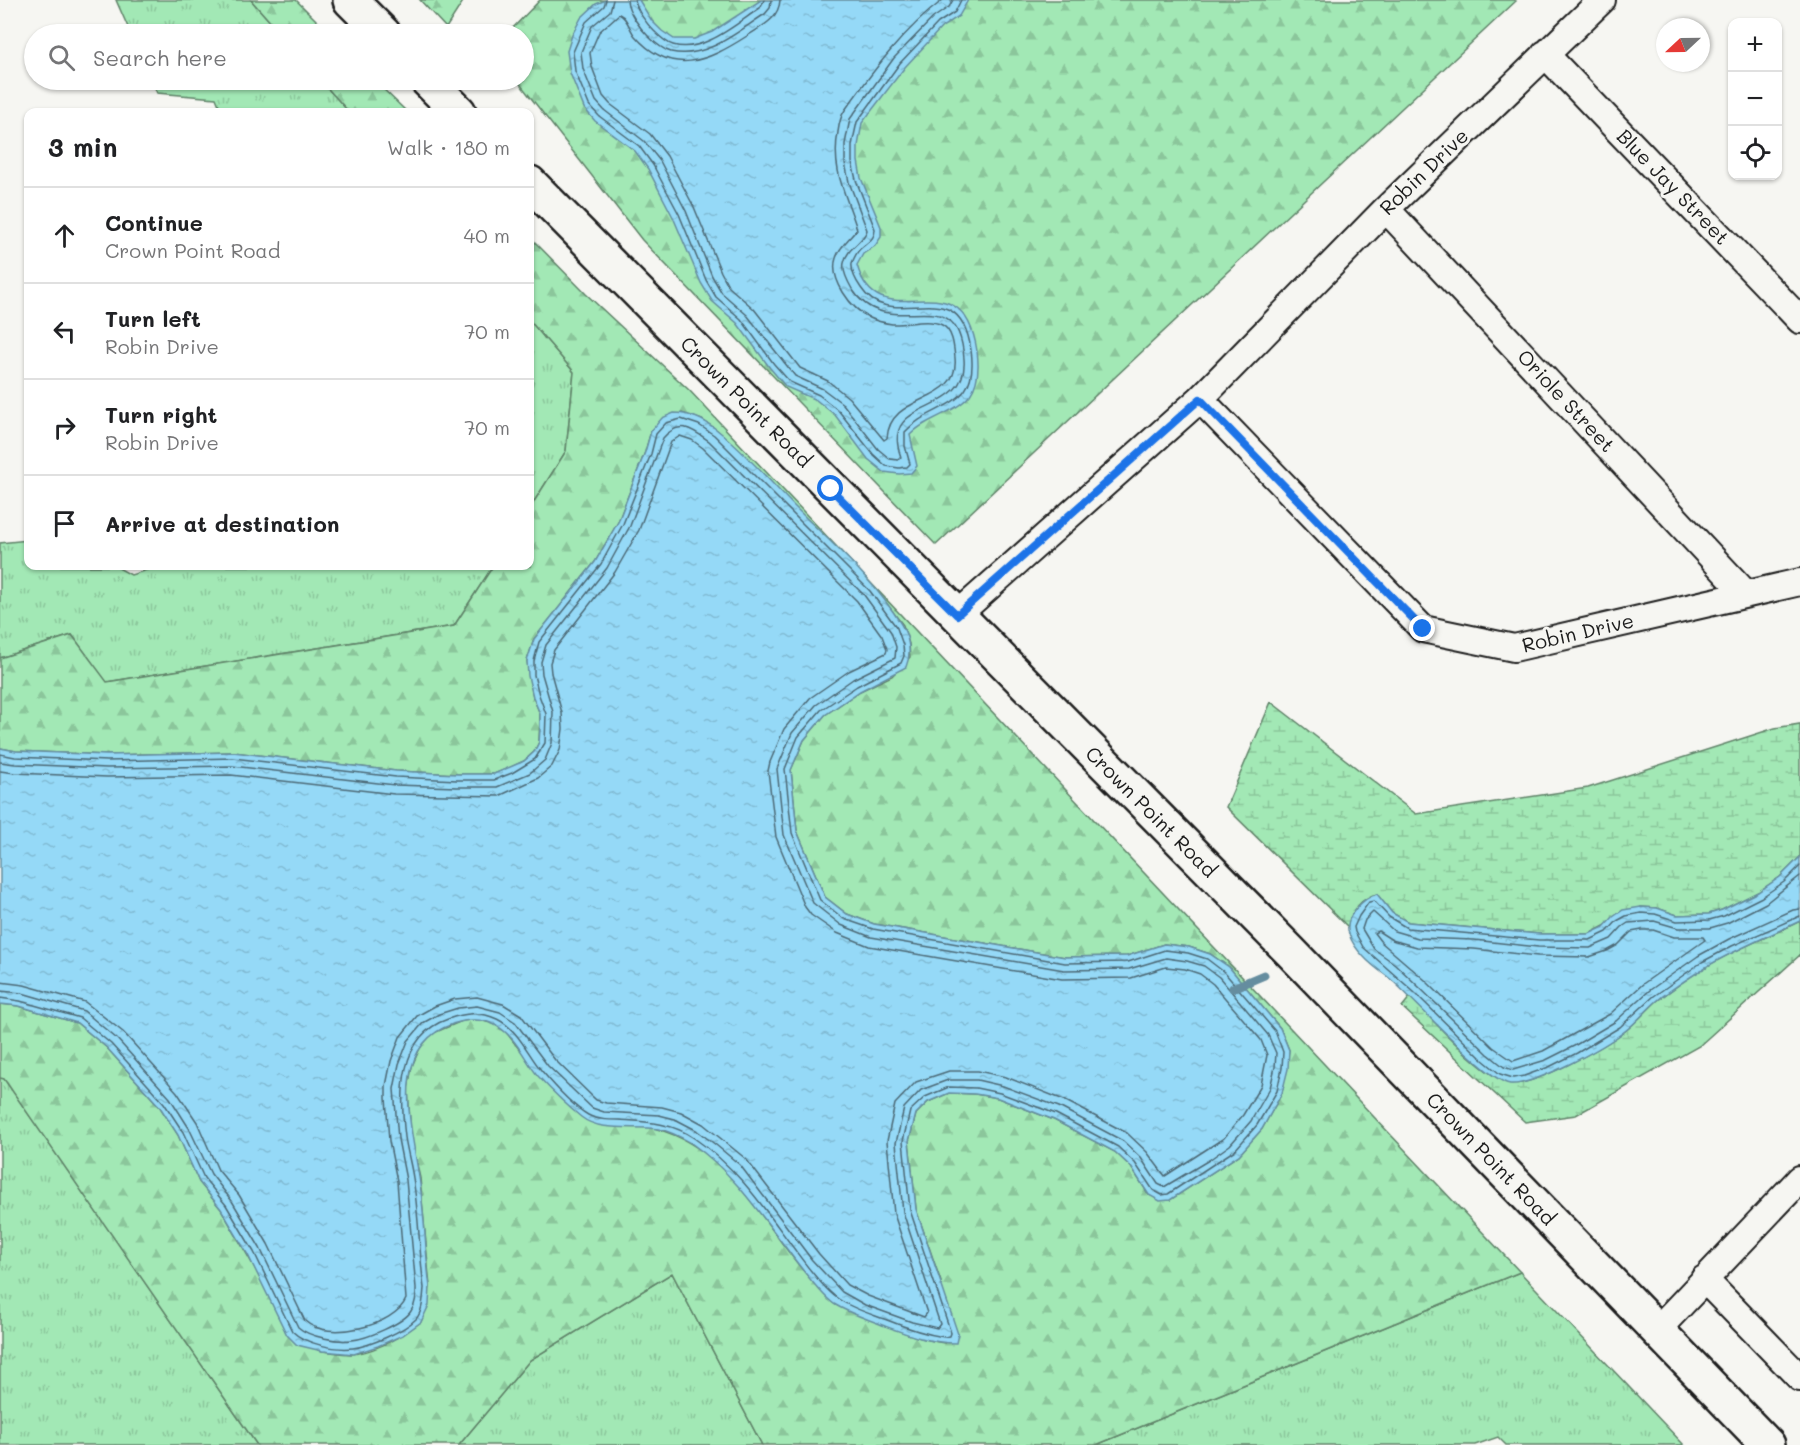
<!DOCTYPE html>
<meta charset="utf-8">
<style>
body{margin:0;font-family:Mali,sans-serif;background:#f2f2f2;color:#202124}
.controls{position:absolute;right:18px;top:18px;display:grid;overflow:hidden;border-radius:12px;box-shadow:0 2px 4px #0004}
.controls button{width:54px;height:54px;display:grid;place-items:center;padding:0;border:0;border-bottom:2px solid #e0e0e0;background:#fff;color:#202124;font:30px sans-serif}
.compass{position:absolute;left:1656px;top:18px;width:54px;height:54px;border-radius:50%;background:#fff;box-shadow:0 2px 4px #0004;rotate:248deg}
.stop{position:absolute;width:18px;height:18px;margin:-14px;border:4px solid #1a73e8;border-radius:50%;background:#fff}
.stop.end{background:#1a73e8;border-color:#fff;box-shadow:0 2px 6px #0008}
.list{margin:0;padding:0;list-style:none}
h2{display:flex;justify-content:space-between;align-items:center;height:78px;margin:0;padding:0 24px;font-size:26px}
h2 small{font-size:20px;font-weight:400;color:#757577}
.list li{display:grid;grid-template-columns:39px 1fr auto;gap:18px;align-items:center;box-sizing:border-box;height:96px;padding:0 24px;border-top:2px solid #e0e0e0}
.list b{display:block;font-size:22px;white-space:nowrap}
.list p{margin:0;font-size:20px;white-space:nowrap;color:#757577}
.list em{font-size:20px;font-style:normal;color:#757577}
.icon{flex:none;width:33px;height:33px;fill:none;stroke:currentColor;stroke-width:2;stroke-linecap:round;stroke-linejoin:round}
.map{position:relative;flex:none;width:1800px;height:1445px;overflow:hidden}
.search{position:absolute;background:#fff;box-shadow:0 2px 4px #0004;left:24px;top:24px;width:510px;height:66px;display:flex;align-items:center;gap:15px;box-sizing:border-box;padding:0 21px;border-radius:33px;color:#757577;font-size:22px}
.panel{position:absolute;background:#fff;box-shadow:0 2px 4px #0004;left:24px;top:108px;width:510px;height:462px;border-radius:12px}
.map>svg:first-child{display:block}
.grass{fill:url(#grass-tufts);stroke:#5f8268;stroke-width:1.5}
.forest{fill:url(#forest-firs);stroke:#5f8268;stroke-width:1.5}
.wetland{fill:url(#wetland-marsh);stroke:#5f8268;stroke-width:1.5}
.water{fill:url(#water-ripples);stroke:#658d9f;stroke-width:1.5}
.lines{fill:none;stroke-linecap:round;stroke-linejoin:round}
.shore{stroke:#4c6874;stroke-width:1.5}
.stream{stroke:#658d9f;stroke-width:9}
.minor-casing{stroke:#1c1c1c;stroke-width:30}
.secondary-casing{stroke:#1c1c1c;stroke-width:38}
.minor{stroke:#f6f6f2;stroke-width:26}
.secondary{stroke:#f6f6f2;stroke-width:33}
.route{stroke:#1a73e8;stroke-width:8}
.labels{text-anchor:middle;stroke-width:6;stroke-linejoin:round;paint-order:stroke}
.street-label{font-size:20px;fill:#1c1c1c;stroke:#f6f6f2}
</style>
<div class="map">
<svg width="1800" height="1445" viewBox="0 0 1800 1445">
<defs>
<pattern id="grass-tufts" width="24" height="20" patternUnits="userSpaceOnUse" patternTransform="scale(1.5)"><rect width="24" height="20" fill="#a2e8b5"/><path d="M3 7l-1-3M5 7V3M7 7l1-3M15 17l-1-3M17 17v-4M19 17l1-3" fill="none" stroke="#8bc69b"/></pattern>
<pattern id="forest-firs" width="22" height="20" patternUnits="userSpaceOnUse" patternTransform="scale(1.5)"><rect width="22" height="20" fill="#a2e8b5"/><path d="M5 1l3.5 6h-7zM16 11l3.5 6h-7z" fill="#8bc69b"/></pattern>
<pattern id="wetland-marsh" width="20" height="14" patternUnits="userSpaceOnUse" patternTransform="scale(1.5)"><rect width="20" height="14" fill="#a2e8b5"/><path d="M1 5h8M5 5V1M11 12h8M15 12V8" fill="none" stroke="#8bc69b"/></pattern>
<pattern id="water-ripples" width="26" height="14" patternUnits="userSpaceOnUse" patternTransform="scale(1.5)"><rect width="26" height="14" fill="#95d9f7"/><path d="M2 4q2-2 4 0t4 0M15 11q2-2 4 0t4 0" fill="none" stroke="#80bad3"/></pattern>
</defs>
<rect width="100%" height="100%" fill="#f6f6f2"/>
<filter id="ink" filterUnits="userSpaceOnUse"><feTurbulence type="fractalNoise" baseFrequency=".0167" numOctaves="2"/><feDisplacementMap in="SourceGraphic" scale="12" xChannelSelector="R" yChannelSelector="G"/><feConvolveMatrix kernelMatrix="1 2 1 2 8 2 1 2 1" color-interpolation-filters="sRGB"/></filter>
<g filter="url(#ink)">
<!-- grass -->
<path class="grass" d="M116,0H251L281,34H131Z
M151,80H320L349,112H222L216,98L157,93Z
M530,321L574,372L566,451L530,508Z
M28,540V566H115L131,575L159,566H493L454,626L106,682L72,635L0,658V543Z
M0,1078H4L257,1445H0Z
M1520,1272L1684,1445H1506L1498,1437L1475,1445H1096Z
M672,1273L762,1445H459L530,1360Z"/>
<!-- forest -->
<path class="forest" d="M251,0H296L330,34H281Z
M420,0H464L446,28Z
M540,0H1514L1516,1L936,545L642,240L517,80H524V34H507Z
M320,80H374L407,112H349Z
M530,237L586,294L689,390L1520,1272L1096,1445H762L672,1273L530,1360L459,1445H257L4,1079L0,1078V1004L19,1006L77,1023L107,1048L160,1107L178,1135L199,1182L221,1209L261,1279L322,1351C332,1352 342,1354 351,1354C374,1353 403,1335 421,1322L430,1287L420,1178L411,1138L408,1089L412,1066L420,1048L431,1034L462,1021L476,1019L494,1024L506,1032L519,1049L657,1129C730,1149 762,1224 808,1276C816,1284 824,1296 833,1303C840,1308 850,1311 858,1314C887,1326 913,1338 944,1343L941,1282L916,1209L909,1141L916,1114L928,1102L949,1093L975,1094L998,1098L1054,1120L1115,1152L1131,1167L1149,1195L1170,1200L1239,1155L1262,1129L1282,1093L1289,1050L1280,1028L1229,967L1210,954L1189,947L1164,944L1127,956L1065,957L874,924L847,914L825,897L797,831L791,770L804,740L825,715L860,691L892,676L910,657L909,644L903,625L874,587L717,430L702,420L682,413L651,431L645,452L618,522L595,562L534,639L527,661L533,697L540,714L539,742L534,752L524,761L509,768L494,774H457L396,771L233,752L107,755L16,751L0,748V658L72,635L107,682L454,626L493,566H530V508L566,451L574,372L530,321Z"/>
<!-- wetland -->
<path class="wetland" d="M1271,702L1416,814L1588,788L1775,728L1800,724V857L1780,877L1758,892L1722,910L1709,914L1677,915L1657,908L1641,907L1589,934H1539L1408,922L1392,913L1377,894C1361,898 1352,911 1348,927L1226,807Z
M1800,921V955L1699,1046L1576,1115L1525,1122L1402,1007L1410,997C1433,1019 1480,1075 1509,1083C1530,1089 1605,1046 1624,1032C1636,1023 1646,1011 1657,1001C1672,989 1689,977 1706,967C1735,949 1769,937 1800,921Z"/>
<!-- water -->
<path class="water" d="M606,0H639L652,21L662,31L674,39H694L712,32L761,0H968L959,16L942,27L905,67L862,123L858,146V161L861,178L881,227V237L875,246L863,254L857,265C879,344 962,251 977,351C979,365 979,382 970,395C955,414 927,417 910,435L917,466L911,473L899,474L884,472L868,459L835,415L816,400L786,387L770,368L737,323L712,301L701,283L673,217L648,169L635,151L595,121L584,108L570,73L567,51L572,35L581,18L596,4Z
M674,413C689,413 704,420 716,429C744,451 769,480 794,506C831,543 874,579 901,624C909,637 912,653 906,667L860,691L825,715L804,740L791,770L797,831L825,897L847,914L874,924L1065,957L1127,956L1164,944L1189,947L1210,954L1229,967L1280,1028L1289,1050L1288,1069L1282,1093L1262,1129L1239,1155L1170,1200L1160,1201L1149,1195L1131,1167L1115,1152L1054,1120L998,1098L975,1094L949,1093L928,1102L916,1114L909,1141L916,1209L958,1334L956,1343C930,1343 909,1335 885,1326C868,1319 850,1314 834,1304C821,1295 802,1269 792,1256C761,1215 734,1173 691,1143C681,1137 669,1131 658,1129C634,1125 601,1133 581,1117C566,1105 551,1090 538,1076C524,1059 515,1034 493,1024C480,1018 467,1019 453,1024C387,1046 412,1127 419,1177C425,1214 425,1251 430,1287L429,1305L421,1322L403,1335L378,1346L354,1354L322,1351L297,1345L287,1335L248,1255L221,1209L199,1182L178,1135L160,1107L107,1048L77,1023L19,1006L0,1004V748L16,751L107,755L233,752L396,771L457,774H494L524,761L534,752L539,742L540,728V714L533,697L528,676L527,661L534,639L595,562L618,522L645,452L651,431L662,418Z
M1800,857V921C1769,936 1736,949 1706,967C1690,977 1673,988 1658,1000C1646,1010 1637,1022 1625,1031C1605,1047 1534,1086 1510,1084C1488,1081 1416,1002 1395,983C1385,974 1373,967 1364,957C1358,951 1352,943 1349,934C1343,917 1363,898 1377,894L1392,913L1408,922L1539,934H1589L1604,927L1613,917L1623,910L1641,907L1657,908L1677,915L1709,914L1722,910L1758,892L1780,877Z"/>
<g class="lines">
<!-- shore -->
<path class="shore" d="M606,0L604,6L586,22L573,52L575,71L589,105L599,116L639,146L653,165L679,214L706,280L716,297L741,319L774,364L790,382L819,395L838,410L873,454L886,466L899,468L907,467L910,464L905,446V432C922,412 951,409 965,390C973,379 973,364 971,350C959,267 892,336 861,288C856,281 851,272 852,263C854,258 856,253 860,249C867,242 875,240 875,229L856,180L852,162V145L857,122L900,63L938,23L955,12L961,0
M613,0L610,11L592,26L581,52L583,69L596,101L604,110L644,141L660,161L686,211L712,276L722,293L747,315L795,376L823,389L843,404L878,449L890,459L898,460L901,457C878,395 969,419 964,359C958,273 889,347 852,289C848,282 842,271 844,263C847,247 864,242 867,230L849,182L845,163V144L850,119L894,58L933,18L949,7L953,0
M627,0C628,12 640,28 648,36C654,42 663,50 671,52C706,60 738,31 765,14L770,8L771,0
M635,0C636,10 647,24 654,31C659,36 666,43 673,45C703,54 737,23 760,8L764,0
M780,0C779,19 762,26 747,36C708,61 672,78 635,36C629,29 628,18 619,14L599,32L590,53L592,67L603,96L610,104L650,134L667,156L694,207L721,272L729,287L754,309L800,368L828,381L849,398L884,440L887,438C890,391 960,406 955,358C954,348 953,330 942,325C927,318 908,325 892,324C885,323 876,321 870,318C851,309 829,279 836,258C840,245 850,239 857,229C846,194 831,171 838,132C839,124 840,117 845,110C874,70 903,30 943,0
M0,754L15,757L107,761L233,758L396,777L457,780H494L512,773L535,759L545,743L546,714L539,695L534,675V661L539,642L601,564L623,524L651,454L656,434L666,423L681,419L699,425L714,435L870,591L897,628L903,645L904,656L901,663L857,686L821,710L798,737L785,769L792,833L820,900L844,919L873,929L1065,963L1128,962L1165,950L1188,953L1207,959L1224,972L1275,1031L1283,1052L1282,1068L1277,1091L1257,1125L1235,1150L1168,1194L1162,1195L1153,1190L1135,1163L1118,1147L1056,1114L1000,1093L976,1088L949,1087L925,1097L910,1111L903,1141L910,1210L951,1333L950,1336L944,1337C924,1334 907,1328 887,1320C871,1314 852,1309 837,1298C822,1287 806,1265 795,1250C764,1208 738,1168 694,1138C671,1122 646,1122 619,1120C609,1120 597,1120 588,1115C574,1107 552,1083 541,1070C527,1053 518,1029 497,1019C480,1011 465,1013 448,1019C398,1036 400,1095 405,1137C407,1151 411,1164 413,1178C419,1214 419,1251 424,1288C423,1298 423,1311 416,1319C404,1331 370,1346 353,1348C335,1350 305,1344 292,1331L254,1252L226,1205L204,1178L183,1132L164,1103L111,1044L80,1018L20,1001L0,998
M0,762L15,764L107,768L232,766L395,785L457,787H497L530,773L545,760L552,743L553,712L542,674L541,662L546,645L607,568L630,526L663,438C679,419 692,429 709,441L864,595L891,632L896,647L895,658L853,679L816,705L792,733L777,769L784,835L813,903L841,925L871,937L1064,970L1129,969L1166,958L1187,961L1204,966L1219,977L1268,1035L1276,1053L1275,1067L1270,1088L1251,1121L1230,1145L1209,1160L1164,1187L1158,1184L1141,1158L1123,1141L1059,1107L1003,1086L977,1080H948L921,1090L904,1108L896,1143L903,1212L940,1324L937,1328L912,1322L865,1305L842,1292L812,1260L740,1165L716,1145L696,1130L675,1119L659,1115L604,1112L592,1108L548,1066L515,1022L500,1012L477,1006L458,1008L439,1014L423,1023L408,1041L399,1064L394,1089L398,1139L406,1180L416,1288C416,1296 416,1304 411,1311C404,1323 366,1339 352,1340C337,1342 309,1337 298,1327L260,1248L232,1201L211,1174L189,1128L170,1098L117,1039L84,1011L22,993L0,991
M0,771L15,773L107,777L231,775L394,794L499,796L538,778L552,766L560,750L563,729L562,713L551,673L550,663L554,650L615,572L639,530L671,442L680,436L692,440L703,448L857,601L882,636L887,649L886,653L849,671L810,698L784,729L770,762L768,771L776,837L805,907L811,915L837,933L869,946L1062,979L1131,978L1166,967L1185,969L1200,974L1213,984L1261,1040L1267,1055L1261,1085L1243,1115L1224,1138L1165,1176L1147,1152L1127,1133L1064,1100L1006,1077L978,1071H949L916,1082L895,1104L887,1141L894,1214L927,1313L924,1317L868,1296L847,1285L819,1254L746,1159L703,1124L681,1112L662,1107L606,1103L596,1100L555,1060L521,1015L503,1004L477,997L455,999L435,1006L417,1016L400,1037L391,1061L386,1086V1098L389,1141L397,1181L406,1299C395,1326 327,1342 305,1321L268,1244L239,1195L218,1170L197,1122L177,1092L123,1032L85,1002L24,985L0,982
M1800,866L1784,882L1762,897L1724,916L1709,920L1677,921L1655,914L1641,913L1626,916L1617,921L1607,932L1590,940H1539L1407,928L1389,917L1374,901L1369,902L1359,916L1354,927L1355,932L1363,947L1414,992L1483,1060L1500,1074L1513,1078L1524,1076L1549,1067L1577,1053L1620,1027L1654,996L1702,962L1732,946L1800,916
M1800,876L1766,903L1727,923L1710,928H1678L1654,921L1628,923L1622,927L1611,939L1590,948L1538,947L1474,940L1418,938L1394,931L1373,912L1365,920L1362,929L1374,949L1395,964L1419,987L1488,1054L1504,1067L1513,1070L1546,1060L1574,1046L1616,1021L1650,990L1698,956L1729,939L1793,910L1800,909
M1642,930H1653L1674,937H1703L1705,940L1644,983L1610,1014L1543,1051L1513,1061L1493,1047L1425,980L1381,942L1374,933L1378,931L1392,940L1417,947L1474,949L1538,956L1589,957L1607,951L1618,945L1631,932Z"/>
<!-- stream -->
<path class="stream" d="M1233,988L1264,975"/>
<defs>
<path id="minor" d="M1545,54L1800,320
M1386,209L1746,594
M1200,399L1423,629L1514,648L1800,582
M957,615L1200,399L1386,209L1602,0
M1704,1279L1800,1378
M1657,1330L1800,1179"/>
<path id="secondary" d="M350,0L384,34
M427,80L459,112
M530,183L1291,952L1768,1445"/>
</defs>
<!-- minor casing -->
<use href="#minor" class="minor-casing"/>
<!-- secondary casing -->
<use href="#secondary" class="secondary-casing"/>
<!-- minor -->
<use href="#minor" class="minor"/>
<!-- secondary -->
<use href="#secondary" class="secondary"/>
</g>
</g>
<g class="lines" filter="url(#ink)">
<!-- route -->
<path class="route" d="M831,489L957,615L1200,399L1423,629"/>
</g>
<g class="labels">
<!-- street labels -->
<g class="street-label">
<text transform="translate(1424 172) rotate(-44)" y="7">Robin Drive</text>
<text transform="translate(1673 187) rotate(46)" y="7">Blue Jay Street</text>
<text transform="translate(1566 401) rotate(47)" y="7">Oriole Street</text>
<text transform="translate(746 402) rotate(45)" y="7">Crown Point Road</text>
<text transform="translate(1578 633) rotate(-13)" y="7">Robin Drive</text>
<text transform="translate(1151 812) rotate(45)" y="7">Crown Point Road</text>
<text transform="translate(1491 1159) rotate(46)" y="7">Crown Point Road</text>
</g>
</g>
</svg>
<div class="controls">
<button>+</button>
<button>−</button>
<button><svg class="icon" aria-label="locate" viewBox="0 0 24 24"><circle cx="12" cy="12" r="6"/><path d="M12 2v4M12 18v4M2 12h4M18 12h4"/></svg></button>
</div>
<svg class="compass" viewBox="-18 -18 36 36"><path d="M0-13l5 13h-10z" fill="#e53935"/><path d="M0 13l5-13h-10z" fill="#757577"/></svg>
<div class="stop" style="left:831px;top:489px"></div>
<div class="stop end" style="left:1423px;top:629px"></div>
<div class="search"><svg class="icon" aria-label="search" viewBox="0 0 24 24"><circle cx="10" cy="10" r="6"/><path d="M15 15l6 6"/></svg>Search here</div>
<section class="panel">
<h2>3 min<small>Walk · 180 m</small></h2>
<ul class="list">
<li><svg class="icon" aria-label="ahead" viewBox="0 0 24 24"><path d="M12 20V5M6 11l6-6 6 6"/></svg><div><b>Continue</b><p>Crown Point Road</p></div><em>40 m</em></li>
<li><svg class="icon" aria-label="left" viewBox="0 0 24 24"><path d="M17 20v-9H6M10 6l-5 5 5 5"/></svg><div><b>Turn left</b><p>Robin Drive</p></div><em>70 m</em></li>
<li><svg class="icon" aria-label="right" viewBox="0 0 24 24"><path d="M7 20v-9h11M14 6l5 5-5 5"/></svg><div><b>Turn right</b><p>Robin Drive</p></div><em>70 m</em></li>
<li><svg class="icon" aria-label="arrive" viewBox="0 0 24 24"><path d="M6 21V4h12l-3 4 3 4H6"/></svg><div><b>Arrive at destination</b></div></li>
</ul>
</section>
</div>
